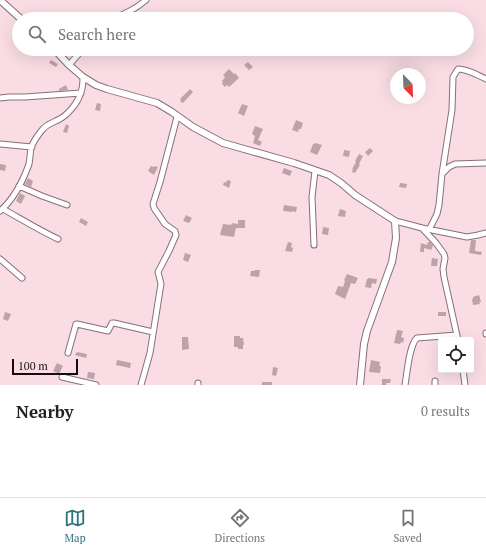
<!DOCTYPE html>
<style>
body{margin:0;font-family:"PT Serif",serif;background:#f6f6f6;color:#222}
.controls{position:absolute;right:12px;bottom:12px;display:grid;overflow:hidden;border-radius:4px;box-shadow:0 4px 16px #0002}
.controls button{width:36px;height:36px;display:grid;place-items:center;padding:0;border:0;border-bottom:1px solid #e0e0e0;background:#fff;color:#222;font:20px sans-serif}
.compass{position:absolute;left:390px;top:68px;width:36px;height:36px;border-radius:50%;background:#fff;box-shadow:0 4px 16px #0002;rotate:157deg}
.scale{position:absolute;left:12px;bottom:10px;width:66px;box-sizing:border-box;padding-left:4px;border:2px solid #160c0f;border-top:0;font-size:11px;line-height:14px;white-space:nowrap;color:#160c0f;-webkit-text-stroke:3px #fadde4;paint-order:stroke}
.list{margin:0;padding:0;list-style:none}
h2{display:flex;justify-content:space-between;align-items:center;height:52px;margin:0;padding:0 16px;font-size:17px}
h2 small{font-size:13px;font-weight:400;color:#767676}
.icon{flex:none;width:22px;height:22px;fill:none;stroke:currentColor;stroke-width:2;stroke-linecap:round;stroke-linejoin:round}
.map{position:relative;flex:none;width:486px;height:385px;overflow:hidden}
.search{position:absolute;background:#fff;box-shadow:0 4px 16px #0002;left:12px;right:12px;top:12px;height:44px;display:flex;align-items:center;gap:10px;box-sizing:border-box;padding:0 14px;border-radius:22px;color:#767676;font-size:15px}
.sheet{height:112px;background:#fff}
nav{display:flex;justify-content:space-around;align-items:center;box-sizing:border-box;height:56px;border-top:1px solid #e0e0e0;background:#fff;font-size:11px;color:#767676}
nav a{display:grid;justify-items:center;gap:2px}
nav .on{color:#2b727d}
.map>svg:first-child{display:block}
.building{fill:#bda2aa}
.lines{fill:none;stroke-linecap:round;stroke-linejoin:round}
.minor-casing{stroke:#886f76;stroke-width:7}
.tertiary-casing{stroke:#886f76;stroke-width:8}
.minor{stroke:#fff;stroke-width:5}
.tertiary{stroke:#fff;stroke-width:6}
</style>
<div class="map">
<svg width="486" height="385" viewBox="0 0 486 385">
<rect width="100%" height="100%" fill="#fadde4"/>
<!-- building -->
<path class="building" d="M51,60L58,64L56,67L49,63Z
M248,62L253,67L249,70L244,65Z
M229,69L234,74L235,73L239,78L229,87L227,85L225,87L222,84L223,83L222,81L225,77L223,75Z
M66,85L68,90L59,91V89Z
M190,89L193,92L183,103L180,101L181,100L180,99Z
M97,103L101,104L100,111L95,110Z
M242,104L248,106L244,116L238,113Z
M296,120L303,123L301,129H299L298,132L292,130Z
M66,124L69,126L67,133L63,132Z
M255,126L263,129L258,140L262,142L260,146L253,143L255,136L252,134Z
M315,143L322,145L317,155L310,152L313,144H314Z
M370,148L373,151L368,156L365,152Z
M344,150L350,151L349,157L343,156Z
M359,154L363,156L359,164L360,165L355,173L352,172L353,169H352L356,162L355,161Z
M0,164L6,165L5,171L0,170Z
M151,166L154,167L155,166L158,167L154,175L148,171Z
M284,168L292,171L290,176L282,173Z
M28,178L33,181L31,187L25,184Z
M227,180L231,181L229,188L223,185L224,182L226,183Z
M400,183L407,184L406,188L399,187Z
M20,193L25,196L21,204L16,201Z
M284,205L297,207L296,212L292,211V212L283,211Z
M340,209L346,211L345,217L338,216Z
M186,215L192,218L189,223L183,221Z
M81,218L88,222L86,226L79,222Z
M238,220H245V228H236L234,237L220,235L223,224L231,225L232,223L238,224Z
M323,227L329,228L328,235L322,234Z
M471,240H476L475,251L482,252L481,255L469,253Z
M288,242L292,243L291,247L293,248L292,252L285,251Z
M428,242H430L433,246L431,250L424,248V252H420L421,243L427,245Z
M185,253L191,255L188,262L183,260Z
M432,258L438,259L437,266H431Z
M255,270H260L259,277L250,276L251,271H254Z
M347,274L358,278L355,284L351,283L345,299L335,294L338,286L343,287L345,281L344,280Z
M368,278L377,279L376,284L372,283L371,288L365,287L367,279H368Z
M479,295L481,302H479L480,304L473,305L472,299H473V297Z
M5,312L11,314L8,321L3,319Z
M438,312H446V316H438Z
M397,330L403,331L401,337L404,338L403,343L401,342L400,344L394,343Z
M234,336H240V338H243L244,345H243V349H238V347H234Z
M182,337H188L189,349L182,350Z
M77,352L87,354L86,358L75,355Z
M117,360L131,363L130,368L116,365Z
M371,360L380,362L379,366H381L380,373L369,372Z
M57,363L63,366L59,374L53,371Z
M273,367L278,368L276,376L272,375Z
M88,372L95,373L94,379L87,378Z
M382,379H391L390,383H386V385H382Z
M262,382H272V385H262Z"/>
<g class="lines">
<defs>
<path id="minor" d="M112,19C124,14 136,9 146,0
M69,65L83,49
M0,98L9,97H25L81,93
M0,144L32,147
M442,174L449,167L455,164L486,163
M19,186L42,196L67,205
M3,209C21,219 39,230 58,239
M0,211C14,199 23,181 29,164C30,159 30,154 31,148C33,142 38,135 42,130C47,124 52,123 58,120C68,115 78,103 81,92C83,87 83,82 83,77
M395,221L407,224L422,228L467,237L478,235L486,233
M422,228L436,243L444,254L445,258L443,269L444,277L458,340
M429,230L437,214L439,205L442,174L452,110L453,77L458,69C468,69 477,75 486,79
M314,245L312,197L315,171
M0,259L22,278
M486,333V334
M68,353L76,324H77L108,331L112,323H114L153,332
M463,370L465,385
M62,377L96,385
M198,383V385
M141,385L150,353L160,290L161,284L158,272L169,251L176,235L175,231L165,224L154,208L153,204L160,182L177,117
M405,385C407,374 409,345 417,338L457,335
M435,385V381"/>
<path id="tertiary" d="M0,0L21,19
M54,49L69,65L83,77L96,85L107,89L157,103L172,112L193,127L223,143L294,163L329,175L341,183L355,195L395,221L396,238L392,262L367,331L364,344L360,385"/>
</defs>
<!-- minor casing -->
<use href="#minor" class="minor-casing"/>
<!-- tertiary casing -->
<use href="#tertiary" class="tertiary-casing"/>
<!-- minor -->
<use href="#minor" class="minor"/>
<!-- tertiary -->
<use href="#tertiary" class="tertiary"/>
</g>
</svg>
<div class="controls">
<button><svg class="icon" aria-label="locate" viewBox="0 0 24 24"><circle cx="12" cy="12" r="6"/><path d="M12 2v4M12 18v4M2 12h4M18 12h4"/></svg></button>
</div>
<svg class="compass" viewBox="-18 -18 36 36"><path d="M0-13l5 13h-10z" fill="#e53935"/><path d="M0 13l5-13h-10z" fill="#767676"/></svg>
<div class="scale">100 m</div>
<div class="search"><svg class="icon" aria-label="search" viewBox="0 0 24 24"><circle cx="10" cy="10" r="6"/><path d="M15 15l6 6"/></svg>Search here</div>
</div>
<section class="sheet">
<h2>Nearby<small>0 results</small></h2>
<ul class="list">
</ul>
</section>
<nav>
<a class="on"><svg class="icon" aria-label="map" viewBox="0 0 24 24"><path d="M3 6l6-2 6 2 6-2v14l-6 2-6-2-6 2zM9 4v14M15 6v14"/></svg>Map</a>
<a><svg class="icon" aria-label="directions" viewBox="0 0 24 24"><path d="M12 3l9 9-9 9-9-9zM9 14v-3h6M13 9l2 2-2 2"/></svg>Directions</a>
<a><svg class="icon" aria-label="saved" viewBox="0 0 24 24"><path d="M7 4h10v16l-5-4-5 4z"/></svg>Saved</a>
</nav>
